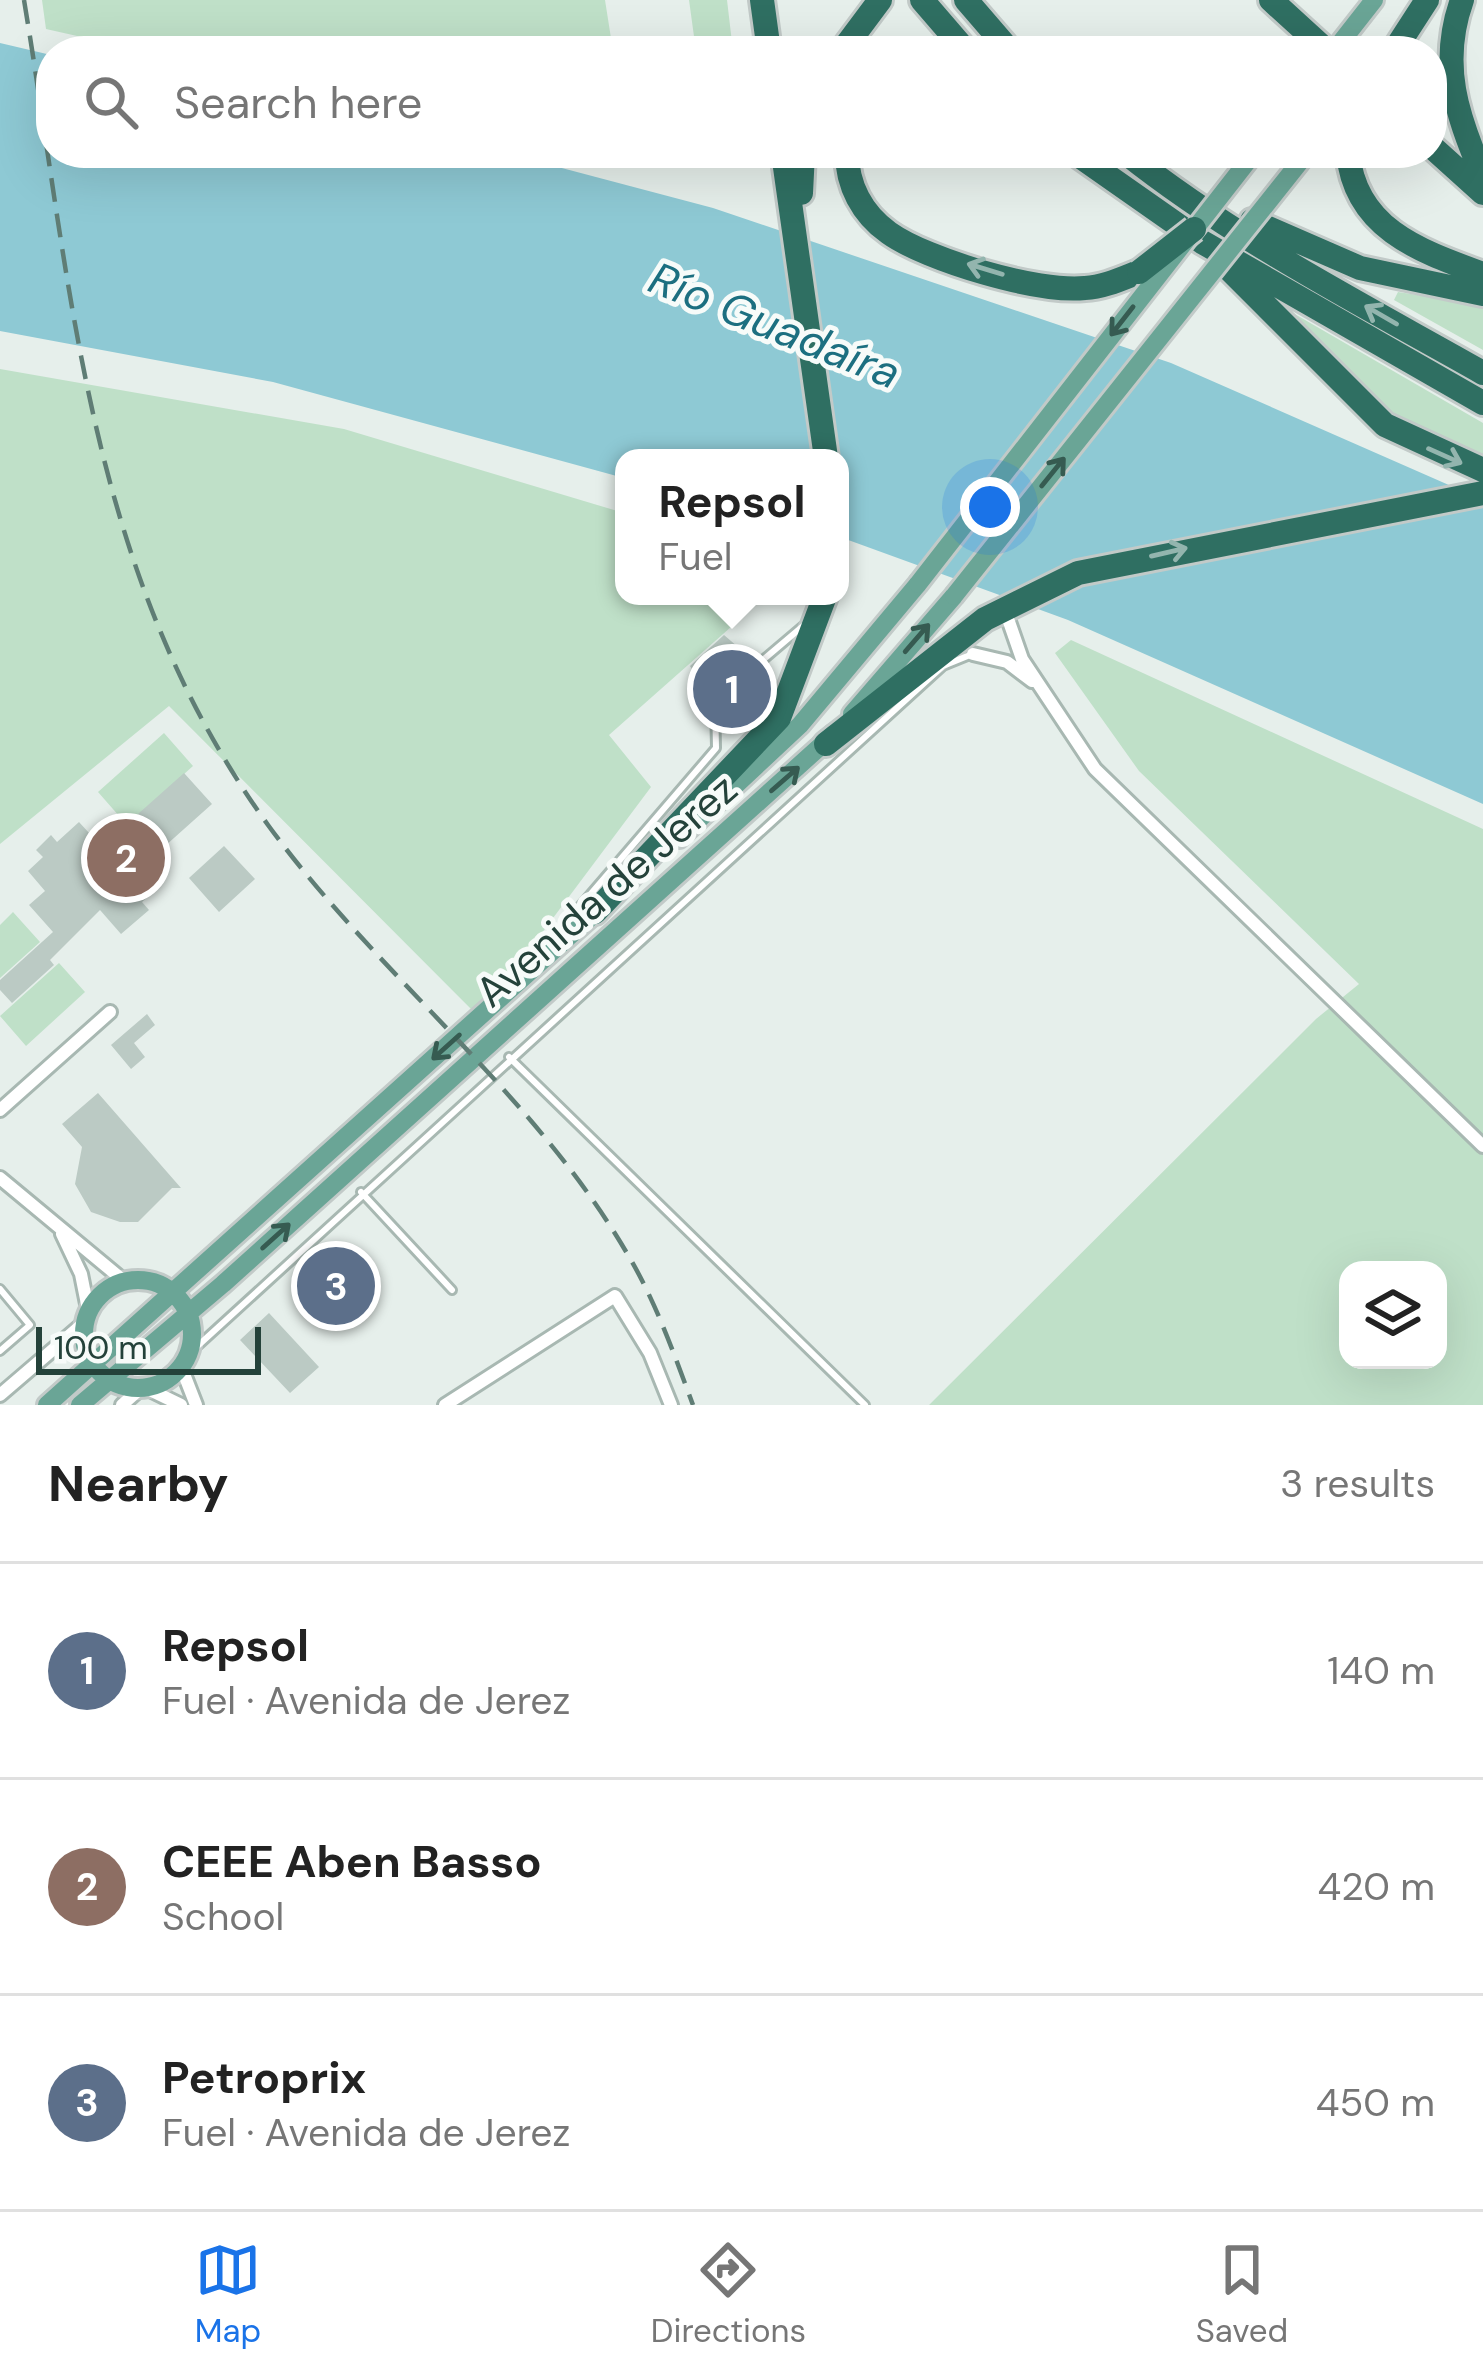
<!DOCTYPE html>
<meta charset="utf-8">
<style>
body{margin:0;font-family:"DM Sans",sans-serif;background:#f6f6f6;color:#222}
.controls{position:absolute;right:36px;bottom:36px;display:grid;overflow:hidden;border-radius:24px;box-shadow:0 12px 48px #0002}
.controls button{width:108px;height:108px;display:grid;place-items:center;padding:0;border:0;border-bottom:3px solid #e0e0e0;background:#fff;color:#222;font:60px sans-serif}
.scale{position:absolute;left:36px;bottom:30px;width:225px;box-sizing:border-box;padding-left:12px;border:6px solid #24423a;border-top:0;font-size:33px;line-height:42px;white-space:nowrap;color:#24423a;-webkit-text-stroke:9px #f7fbf9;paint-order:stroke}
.you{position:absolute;left:990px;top:507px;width:42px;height:42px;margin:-30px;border:9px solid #fff;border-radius:50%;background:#1a73e8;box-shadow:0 0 0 18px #1a73e833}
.badge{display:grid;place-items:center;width:78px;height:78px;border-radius:50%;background:#1a73e8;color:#fff;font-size:39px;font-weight:700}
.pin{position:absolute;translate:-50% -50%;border:6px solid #fff;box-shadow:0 3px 12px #0006}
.popup{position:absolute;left:615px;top:449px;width:234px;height:156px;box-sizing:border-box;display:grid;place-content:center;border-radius:24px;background:#fff;filter:drop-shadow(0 3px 9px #0005);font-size:39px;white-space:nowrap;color:#767676}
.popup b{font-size:45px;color:#222}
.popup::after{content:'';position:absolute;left:50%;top:100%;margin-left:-24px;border:24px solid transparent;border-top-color:#fff}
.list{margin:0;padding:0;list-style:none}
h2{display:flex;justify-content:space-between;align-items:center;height:156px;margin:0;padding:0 48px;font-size:51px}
h2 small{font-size:39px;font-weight:400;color:#767676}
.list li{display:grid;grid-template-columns:78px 1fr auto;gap:36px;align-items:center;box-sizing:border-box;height:216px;padding:0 48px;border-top:3px solid #e0e0e0}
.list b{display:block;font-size:45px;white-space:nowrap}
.list p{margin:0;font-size:39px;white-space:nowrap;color:#767676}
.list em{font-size:39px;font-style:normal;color:#767676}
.icon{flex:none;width:66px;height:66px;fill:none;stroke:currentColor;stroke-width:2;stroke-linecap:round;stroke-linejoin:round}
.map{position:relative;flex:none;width:1483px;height:1405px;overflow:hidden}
.search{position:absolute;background:#fff;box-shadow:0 12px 48px #0002;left:36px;right:36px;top:36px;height:132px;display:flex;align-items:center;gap:30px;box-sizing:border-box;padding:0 42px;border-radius:48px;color:#767676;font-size:45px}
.sheet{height:804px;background:#fff}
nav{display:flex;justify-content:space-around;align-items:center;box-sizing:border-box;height:168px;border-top:3px solid #e0e0e0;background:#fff;font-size:33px;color:#767676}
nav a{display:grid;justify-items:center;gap:6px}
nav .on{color:#1a73e8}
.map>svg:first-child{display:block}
.green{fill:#bfe0c8;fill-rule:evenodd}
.water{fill:#8ec9d4}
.building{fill:#bbcac4}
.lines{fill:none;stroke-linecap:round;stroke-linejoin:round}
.service-casing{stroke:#a8b8b2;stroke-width:12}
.minor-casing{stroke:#a8b8b2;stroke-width:18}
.primary-casing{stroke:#c2cac8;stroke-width:24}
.motorway-casing{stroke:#c2cac8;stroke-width:30}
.service{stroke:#fff;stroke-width:6}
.minor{stroke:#fff;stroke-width:12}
.primary{stroke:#6aa596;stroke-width:18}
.motorway{stroke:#2f6f62;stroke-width:24}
.rail{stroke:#5f7d75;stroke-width:4.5;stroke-dasharray:24 12;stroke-linecap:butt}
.primary-bridge-casing{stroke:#c2cac8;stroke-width:24;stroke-linecap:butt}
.motorway-bridge-casing{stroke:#c2cac8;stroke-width:30;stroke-linecap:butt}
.primary-bridge{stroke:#6aa596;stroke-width:18}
.motorway-bridge{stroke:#2f6f62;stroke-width:24}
.oneway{stroke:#93b5ae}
.oneway2{stroke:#365b51}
.labels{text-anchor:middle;stroke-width:10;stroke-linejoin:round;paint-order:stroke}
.street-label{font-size:42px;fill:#24423a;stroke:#f7fbf9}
.water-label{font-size:45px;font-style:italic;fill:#1c6f80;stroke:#f7fbf9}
</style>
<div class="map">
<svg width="1483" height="1405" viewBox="0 0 1483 1405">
<rect width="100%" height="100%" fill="#e6efeb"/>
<!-- green -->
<path class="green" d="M42,0H605L613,51H144L46,29Z
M689,0H727L733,51H696Z
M1398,292L1483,305V350L1394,300Z
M1274,302L1483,423V463L1394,419Z
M0,369L344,429L624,513V596H766L609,735L651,787L479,1017L169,706L0,844Z
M1071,640L1483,829V1405H929L1316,1019L1359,984L1139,771L1055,653ZM1348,1270H1438V1360H1348Z
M164,733L193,766L127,825L98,792Z
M13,912L40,942L0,978V925Z
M59,963L85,992L26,1046L0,1016Z"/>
<!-- water -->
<path class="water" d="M0,43L51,55V153H505L713,208L1171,363L1483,500V804L1068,620L840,537V458H624V478L273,382L0,331Z"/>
<!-- building -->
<path class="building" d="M724,635L752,659V671H762L774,684L733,722L723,710L721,696H710L690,666Z
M184,773L212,804L165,846L156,835L132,857L146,873L138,879L151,894L142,902L149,910L121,934L100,910L50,960L54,965L12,1003L0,990V980L53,932L29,905L45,891L28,871L43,857L36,850L51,835L57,842L79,822L90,834L98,827L119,851L148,825L138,814Z
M224,846L255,879L219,912L189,878Z
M147,1014L155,1025L134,1043L145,1057L131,1069L111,1045Z
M98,1093L181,1188H172L138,1222H120L91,1212L75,1184L82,1147L62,1124Z
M269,1313L319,1367L290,1393L240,1340Z"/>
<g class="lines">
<defs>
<path id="service" d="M757,665L803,626
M546,946L716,748L715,701
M509,1057L865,1405
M361,1192L452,1290
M0,1289L30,1325L0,1351
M191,1352L943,666L970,655"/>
<path id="minor" d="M1013,607L1007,616L1022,659L1095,769L1483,1146
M973,654L1007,662L1032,681
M0,1110L110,1012
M0,1178L124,1281
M62,1234L81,1274L88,1309
M182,1369L196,1405
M148,1389L181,1405
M0,1395L85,1322
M122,1405L140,1389
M445,1405L615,1296L650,1353L671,1405"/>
<path id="primary" d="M1334,51L1374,0
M852,714L954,596
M679,838L800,725L918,584
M84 1334a54 54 0 1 1 108 0a54 54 0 1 1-108 0Z
M47,1405L605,904
M80,1405L223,1284L834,734"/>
<path id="motorway" d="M762,0L769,51
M922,0L966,51
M966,0L1010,51
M1271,0L1327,51
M1462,0C1439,64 1457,117 1483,176
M842,51L880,0
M1394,51L1427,0
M1432,147L1483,193
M783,153L826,458
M847,153C847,185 862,214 889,233C927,260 1038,293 1085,288C1104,287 1121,279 1139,272
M1075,153L1202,242L1483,403
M1126,153C1234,239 1363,305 1483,373
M1348,153C1355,229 1420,251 1483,274
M801,193L803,153
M1252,221L1360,268L1483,294
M1229,269L1385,425L1483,470
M826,744L985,619L1078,573L1483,493
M595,912L779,718L825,596"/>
</defs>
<!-- service casing -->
<use href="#service" class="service-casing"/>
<!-- minor casing -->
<use href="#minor" class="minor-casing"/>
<!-- primary casing -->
<use href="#primary" class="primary-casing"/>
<!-- motorway casing -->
<use href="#motorway" class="motorway-casing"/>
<!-- service -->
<use href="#service" class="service"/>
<!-- minor -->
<use href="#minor" class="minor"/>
<!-- primary -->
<use href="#primary" class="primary"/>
<!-- motorway -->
<use href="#motorway" class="motorway"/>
<!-- rail -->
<path class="rail" d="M24,0C73,294 87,574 268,825C378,976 534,1093 628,1255C656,1302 674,1354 693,1405"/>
<defs>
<path id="primary-bridge" d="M918,584L1254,153
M954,596L1307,153"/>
<path id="motorway-bridge" d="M1139,272L1194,229"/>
</defs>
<!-- primary-bridge casing -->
<use href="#primary-bridge" class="primary-bridge-casing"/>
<!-- motorway-bridge casing -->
<use href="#motorway-bridge" class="motorway-bridge-casing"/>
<!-- primary-bridge -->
<use href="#primary-bridge" class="primary-bridge"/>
<!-- motorway-bridge -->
<use href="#motorway-bridge" class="motorway-bridge"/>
</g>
<!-- one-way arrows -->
<defs><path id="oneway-shaft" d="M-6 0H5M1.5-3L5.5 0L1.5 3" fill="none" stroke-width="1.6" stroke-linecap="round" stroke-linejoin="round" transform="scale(3)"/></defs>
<g class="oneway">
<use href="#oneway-shaft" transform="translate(985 269) rotate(-163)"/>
<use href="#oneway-shaft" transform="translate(1381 315) rotate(-150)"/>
<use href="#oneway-shaft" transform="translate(1445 456) rotate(24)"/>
<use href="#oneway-shaft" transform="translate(1169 552) rotate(-13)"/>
</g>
<g class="oneway2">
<use href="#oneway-shaft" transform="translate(1122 321) rotate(128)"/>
<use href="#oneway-shaft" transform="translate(1053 472) rotate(-51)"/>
<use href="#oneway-shaft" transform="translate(917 638) rotate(-49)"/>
<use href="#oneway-shaft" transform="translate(785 779) rotate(-41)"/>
<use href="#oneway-shaft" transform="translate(446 1047) rotate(138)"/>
<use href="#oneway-shaft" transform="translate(276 1236) rotate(-42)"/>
</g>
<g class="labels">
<!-- street labels -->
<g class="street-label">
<text transform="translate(606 890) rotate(-41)" y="15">Avenida de Jerez</text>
</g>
<!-- water labels -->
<g class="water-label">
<text transform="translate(775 325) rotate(22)" y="16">Río Guadaíra</text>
</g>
</g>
</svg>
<div class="controls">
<button><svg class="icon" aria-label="layers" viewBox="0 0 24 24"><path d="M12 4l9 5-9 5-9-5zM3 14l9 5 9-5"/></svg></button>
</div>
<div class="scale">100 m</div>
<div class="you"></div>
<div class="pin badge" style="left:732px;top:689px;background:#5c6f8a">1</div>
<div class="popup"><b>Repsol</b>Fuel</div>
<div class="pin badge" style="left:126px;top:858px;background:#8d6e63">2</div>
<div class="pin badge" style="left:336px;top:1286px;background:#5c6f8a">3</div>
<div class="search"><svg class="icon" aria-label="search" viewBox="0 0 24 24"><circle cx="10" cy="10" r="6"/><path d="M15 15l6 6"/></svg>Search here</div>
</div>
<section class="sheet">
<h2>Nearby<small>3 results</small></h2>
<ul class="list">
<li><span class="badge" style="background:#5c6f8a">1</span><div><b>Repsol</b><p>Fuel · Avenida de Jerez</p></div><em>140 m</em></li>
<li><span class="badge" style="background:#8d6e63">2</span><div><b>CEEE Aben Basso</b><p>School</p></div><em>420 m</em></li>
<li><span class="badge" style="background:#5c6f8a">3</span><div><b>Petroprix</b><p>Fuel · Avenida de Jerez</p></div><em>450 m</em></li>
</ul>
</section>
<nav>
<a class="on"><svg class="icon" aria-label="map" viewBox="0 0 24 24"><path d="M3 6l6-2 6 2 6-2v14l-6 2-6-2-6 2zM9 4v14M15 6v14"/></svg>Map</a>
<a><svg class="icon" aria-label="directions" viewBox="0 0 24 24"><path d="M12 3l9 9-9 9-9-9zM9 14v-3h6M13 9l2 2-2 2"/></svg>Directions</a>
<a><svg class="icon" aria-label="saved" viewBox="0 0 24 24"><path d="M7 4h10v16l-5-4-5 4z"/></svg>Saved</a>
</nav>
